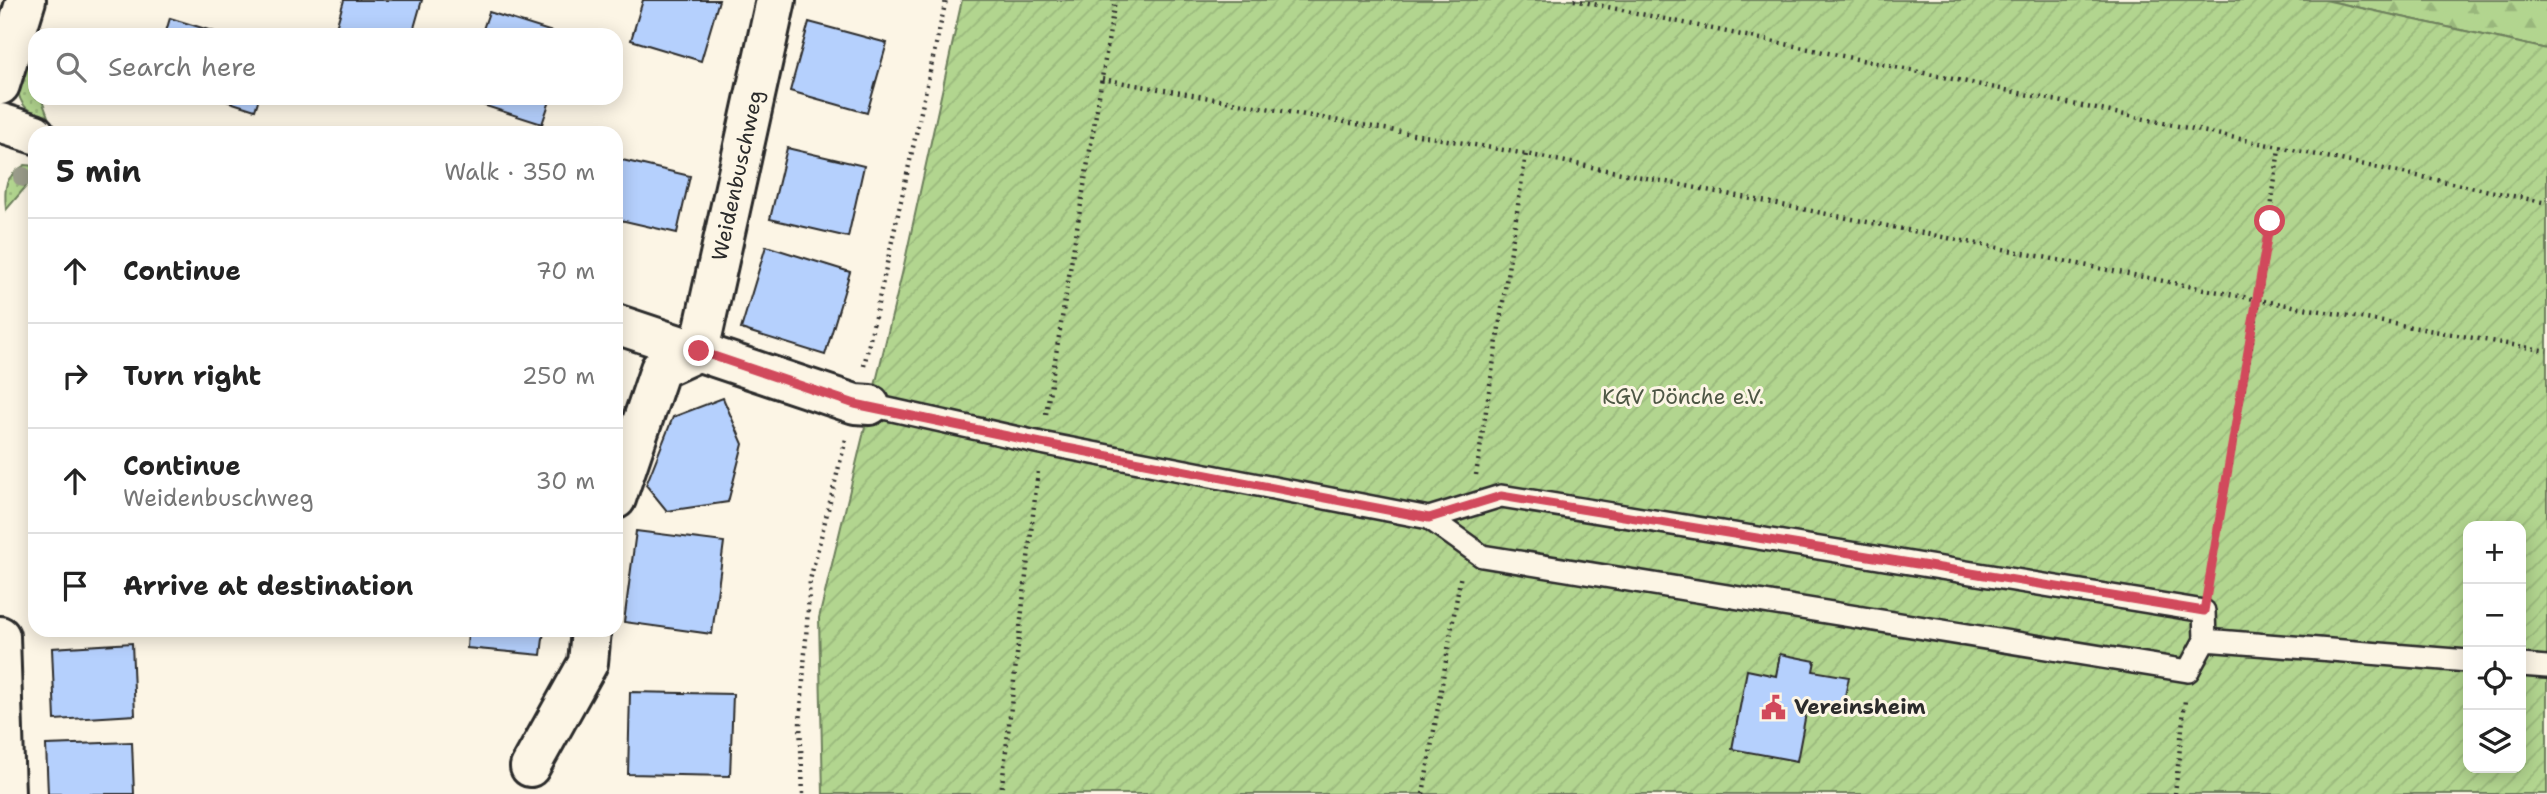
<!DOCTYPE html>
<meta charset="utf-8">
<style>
body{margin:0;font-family:"Shantell Sans",sans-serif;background:#f2f2f2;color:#222}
.controls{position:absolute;right:21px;bottom:21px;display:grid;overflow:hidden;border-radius:14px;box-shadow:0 4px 18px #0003}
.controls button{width:63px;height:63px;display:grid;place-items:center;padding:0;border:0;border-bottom:2px solid #e0e0e0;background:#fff;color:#222;font:35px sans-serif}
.stop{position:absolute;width:21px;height:21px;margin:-16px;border:5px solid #d1495b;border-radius:50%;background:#fff}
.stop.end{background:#d1495b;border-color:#fff;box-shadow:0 2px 7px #0008}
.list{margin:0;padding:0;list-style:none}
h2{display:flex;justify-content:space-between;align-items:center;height:91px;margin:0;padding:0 28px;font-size:30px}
h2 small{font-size:23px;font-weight:400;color:#767676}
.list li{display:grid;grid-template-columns:46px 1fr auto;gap:21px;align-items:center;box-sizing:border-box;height:105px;padding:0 28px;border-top:2px solid #e0e0e0}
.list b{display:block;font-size:26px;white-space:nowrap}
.list p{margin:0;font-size:23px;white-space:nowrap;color:#767676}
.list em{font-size:23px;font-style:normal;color:#767676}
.icon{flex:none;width:38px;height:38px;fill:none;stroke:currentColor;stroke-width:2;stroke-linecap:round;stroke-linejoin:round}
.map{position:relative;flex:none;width:2547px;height:794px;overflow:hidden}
.search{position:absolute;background:#fff;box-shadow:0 4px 18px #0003;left:28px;top:28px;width:595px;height:77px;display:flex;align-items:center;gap:18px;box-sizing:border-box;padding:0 24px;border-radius:21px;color:#767676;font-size:26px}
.panel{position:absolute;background:#fff;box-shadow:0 4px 18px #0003;left:28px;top:126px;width:595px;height:511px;border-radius:21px}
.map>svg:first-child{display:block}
.grass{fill:url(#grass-dots);stroke:#6e805d;stroke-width:2}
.forest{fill:url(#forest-firs);stroke:#6e805d;stroke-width:2}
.garden{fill:url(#garden-furrows);stroke:#6e805d;stroke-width:2;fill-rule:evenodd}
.building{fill:#b5d0fd;stroke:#2b2b2b;stroke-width:2}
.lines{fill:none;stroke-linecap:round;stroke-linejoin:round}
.lane-casing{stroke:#2b2b2b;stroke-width:26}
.street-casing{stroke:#2b2b2b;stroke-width:44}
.path{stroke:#2b2b2b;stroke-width:4.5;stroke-dasharray:2 5;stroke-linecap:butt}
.lane{stroke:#fcf5e5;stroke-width:21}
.street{stroke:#fcf5e5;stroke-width:38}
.tree{fill:#9c9e8c}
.route{stroke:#d1495b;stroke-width:9}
.labels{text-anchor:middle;stroke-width:6;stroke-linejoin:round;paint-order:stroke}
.street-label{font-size:21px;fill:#2b2b2b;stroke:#fcf5e5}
.park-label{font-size:21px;fill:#4d5644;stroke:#fcf5e5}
.poi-label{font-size:21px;font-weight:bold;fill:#2b2b2b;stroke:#fcf5e5;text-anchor:start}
</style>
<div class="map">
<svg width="2547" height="794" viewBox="0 0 2547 794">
<defs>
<pattern id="grass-dots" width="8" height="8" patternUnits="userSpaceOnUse" patternTransform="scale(1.75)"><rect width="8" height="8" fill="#b2d58f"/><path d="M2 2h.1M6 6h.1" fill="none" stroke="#99b77c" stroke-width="1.8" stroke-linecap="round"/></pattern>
<pattern id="forest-firs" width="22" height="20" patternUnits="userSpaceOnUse" patternTransform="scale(1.75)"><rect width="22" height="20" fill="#b2d58f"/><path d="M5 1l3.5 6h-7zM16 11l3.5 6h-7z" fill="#99b77c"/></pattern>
<pattern id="garden-furrows" width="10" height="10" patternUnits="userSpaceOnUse" patternTransform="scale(1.75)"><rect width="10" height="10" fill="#b2d58f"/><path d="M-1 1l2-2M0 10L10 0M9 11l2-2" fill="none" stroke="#99b77c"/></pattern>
</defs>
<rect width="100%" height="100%" fill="#fcf5e5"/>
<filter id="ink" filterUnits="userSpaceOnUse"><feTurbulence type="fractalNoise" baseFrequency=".0143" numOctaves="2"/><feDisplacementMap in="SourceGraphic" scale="14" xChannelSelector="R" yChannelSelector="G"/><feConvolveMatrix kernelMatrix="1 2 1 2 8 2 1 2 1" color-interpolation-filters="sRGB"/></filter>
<g filter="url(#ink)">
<!-- grass -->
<path class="grass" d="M23,52L35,83V98H41L50,122C11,108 15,87 23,52Z
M25,165L35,166V176L6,210C4,187 4,177 25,165Z"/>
<!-- forest -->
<path class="forest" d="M2325,0H2547V49Z"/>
<!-- garden -->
<path class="garden" d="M962,0H2325L2547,49V794H823L819,618L902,274ZM2468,526H2521V768H2468Z"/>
<!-- building -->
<path class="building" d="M344,0H422L412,35H334Z
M643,0H719L701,61L631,40Z
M489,12L562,35H481Z
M170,18L225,35H165Z
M809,22L887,43L867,113L790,91Z
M217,98H259L255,110Z
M461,98H551L542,124Z
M787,148L864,166L848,237L770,219Z
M618,159L690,176L677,233L616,219Z
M766,246L850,272L825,355L741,329Z
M723,398L743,444L728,502L667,511L646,485L673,417Z
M636,531L724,542L712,634L624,622Z
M468,630H544L541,655L467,648Z
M132,643L135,715L55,720L52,648Z
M1780,654L1815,661L1813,671L1849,677L1842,710L1808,703L1797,761L1732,749L1747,670L1776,676Z
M630,692L733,694L730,776L628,774Z
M132,742L134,794H48L46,745Z"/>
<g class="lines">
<defs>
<path id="lane" d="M870,405L1041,443L1429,518L1482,556L2188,671L2205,640L2468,661
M1429,518L1501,496L2204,611L2205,640
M2521,665L2547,667"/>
<g id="street">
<path d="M0,85L26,0"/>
<path d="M0,123L35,134"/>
<path d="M616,324L855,404L870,405"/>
<path id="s1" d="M616,499L660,369L699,351L776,0"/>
<path d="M0,636L5,794"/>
<path d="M530,767L588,663L591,630"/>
</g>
</defs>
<!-- lane casing -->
<use href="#lane" class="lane-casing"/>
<!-- street casing -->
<use href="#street" class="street-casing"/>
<!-- path -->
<path class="path" d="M1574,0L2547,203
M1102,79L1526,154L2259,300L2547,351
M864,366L946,0
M1046,414L1115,0
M1476,475L1526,154
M2209,583L2259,300L2279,148
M803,794L800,724L810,580L846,439
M1001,794L1038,471
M1423,794L1461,574
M2175,794L2185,700"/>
<!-- lane -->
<use href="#lane" class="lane"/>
<!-- street -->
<use href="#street" class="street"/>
</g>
<!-- trees -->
<circle class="tree" cx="23" cy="177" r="10"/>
</g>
<g class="lines" filter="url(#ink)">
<!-- route -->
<path class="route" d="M699,351L855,404L1041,443L1429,518L1501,496L2204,611L2270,221"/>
</g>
<!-- icons -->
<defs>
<symbol id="civic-bare" viewBox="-9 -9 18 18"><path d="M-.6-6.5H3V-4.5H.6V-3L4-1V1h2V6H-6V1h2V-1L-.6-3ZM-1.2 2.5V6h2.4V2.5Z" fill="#d1495b" stroke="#fcf5e5" stroke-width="2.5" paint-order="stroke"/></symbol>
</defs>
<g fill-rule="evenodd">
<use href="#civic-bare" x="1756" y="690" width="35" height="35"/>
</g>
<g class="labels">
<!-- street labels -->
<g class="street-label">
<text dy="7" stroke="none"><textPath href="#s1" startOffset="360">Weidenbuschweg</textPath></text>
</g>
<!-- park labels -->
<g class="park-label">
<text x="1683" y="404">KGV Dönche e.V.</text>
</g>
<!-- poi labels -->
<g class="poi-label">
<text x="1794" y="714">Vereinsheim</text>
</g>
</g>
</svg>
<div class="controls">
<button>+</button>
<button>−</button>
<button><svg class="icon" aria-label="locate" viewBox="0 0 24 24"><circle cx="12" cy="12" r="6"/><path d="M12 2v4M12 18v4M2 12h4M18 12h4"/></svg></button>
<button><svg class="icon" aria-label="layers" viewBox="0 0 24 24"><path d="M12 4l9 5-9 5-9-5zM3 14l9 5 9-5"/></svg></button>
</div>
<div class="stop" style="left:2270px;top:221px"></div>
<div class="stop end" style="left:699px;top:351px"></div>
<div class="search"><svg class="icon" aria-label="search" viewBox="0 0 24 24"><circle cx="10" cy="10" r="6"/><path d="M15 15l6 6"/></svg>Search here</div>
<section class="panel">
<h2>5 min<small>Walk · 350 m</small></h2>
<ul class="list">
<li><svg class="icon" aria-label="ahead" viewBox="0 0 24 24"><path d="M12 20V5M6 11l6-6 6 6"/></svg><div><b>Continue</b></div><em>70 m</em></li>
<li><svg class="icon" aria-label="right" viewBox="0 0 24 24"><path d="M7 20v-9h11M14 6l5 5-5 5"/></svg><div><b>Turn right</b></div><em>250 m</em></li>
<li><svg class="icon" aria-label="ahead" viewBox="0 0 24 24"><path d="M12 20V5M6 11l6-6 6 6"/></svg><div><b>Continue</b><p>Weidenbuschweg</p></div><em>30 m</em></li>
<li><svg class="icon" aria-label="arrive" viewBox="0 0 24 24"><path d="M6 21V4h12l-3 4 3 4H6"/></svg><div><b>Arrive at destination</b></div></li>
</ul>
</section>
</div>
